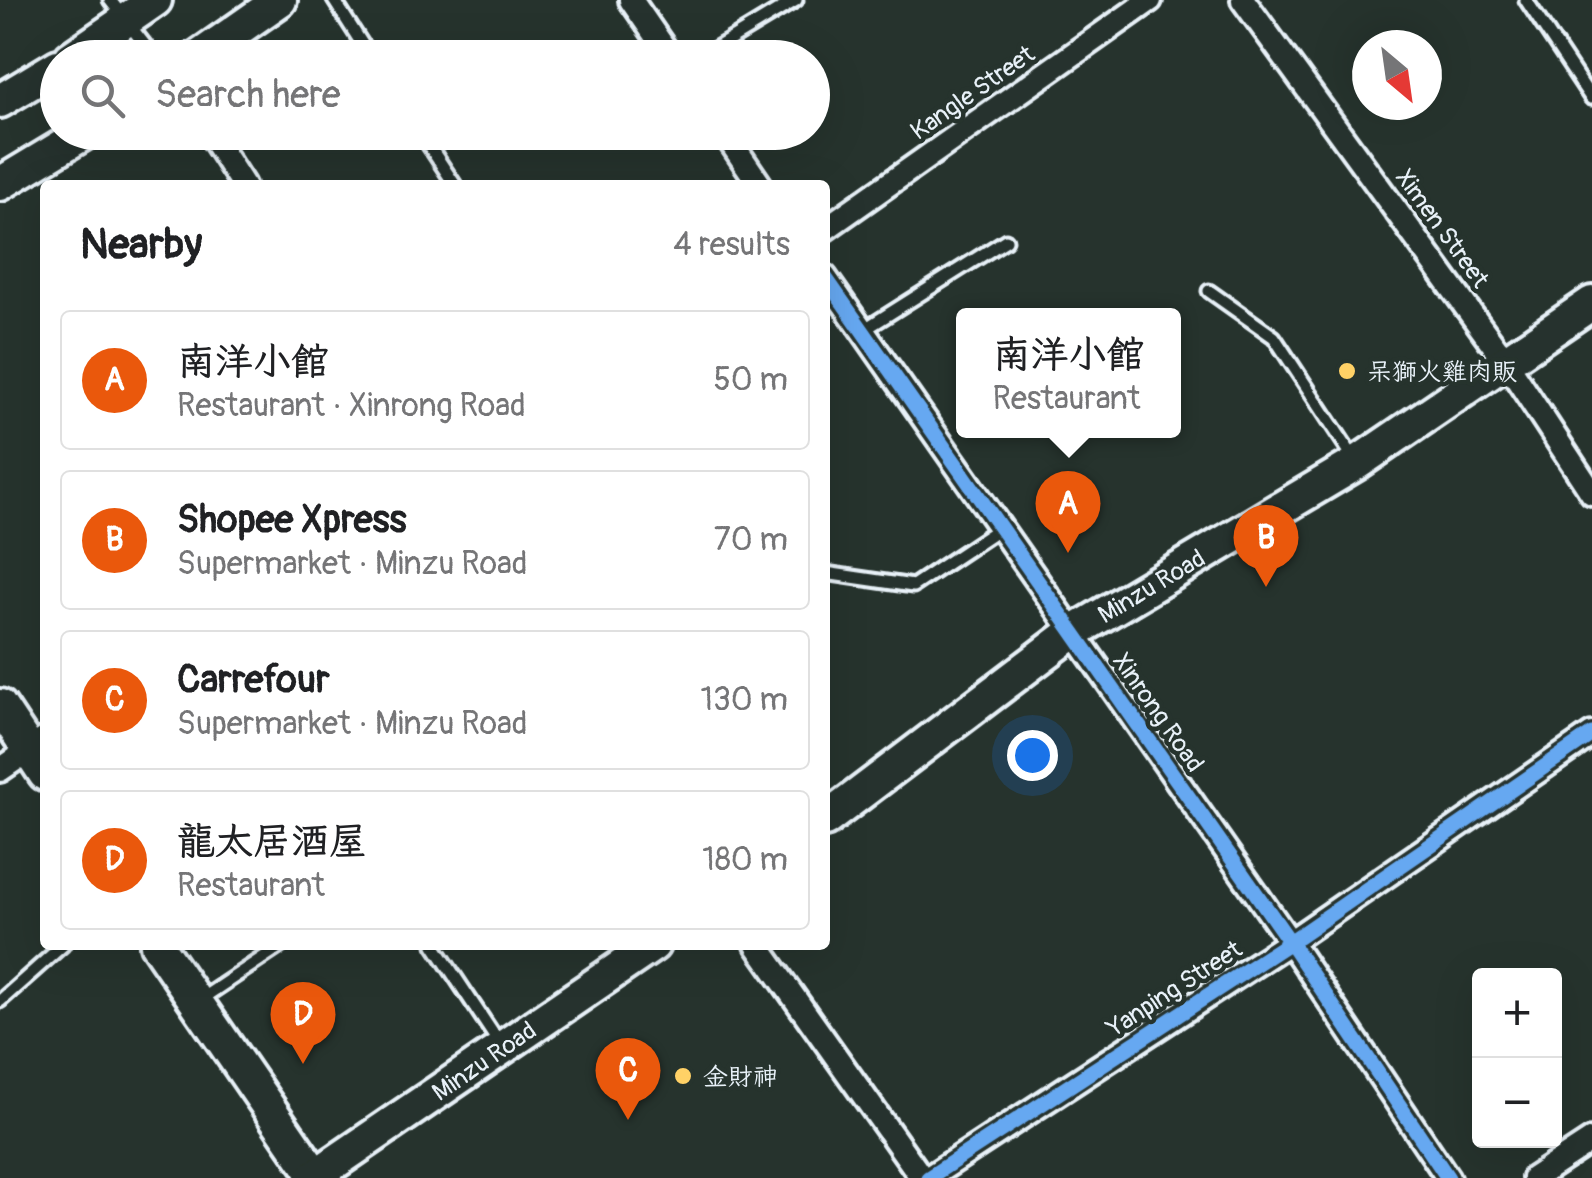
<!DOCTYPE html>
<meta charset="utf-8">
<style>
body{margin:0;font-family:Pangolin,"LXGW WenKai TC",sans-serif;background:#f6f6f6;color:#202124}
.controls{position:absolute;right:30px;bottom:30px;display:grid;overflow:hidden;border-radius:10px;box-shadow:0 10px 40px #0002}
.controls button{width:90px;height:90px;display:grid;place-items:center;padding:0;border:0;border-bottom:2px solid #e0e0e0;background:#fff;color:#202124;font:50px sans-serif}
.compass{position:absolute;left:1352px;top:30px;width:90px;height:90px;border-radius:50%;background:#fff;box-shadow:0 10px 40px #0002;rotate:151deg}
.you{position:absolute;left:1032px;top:755px;width:35px;height:35px;margin:-25px;border:8px solid #fff;border-radius:50%;background:#1a73e8;box-shadow:0 0 0 15px #1a73e833}
.badge{display:grid;place-items:center;width:65px;height:65px;border-radius:50%;background:#ea580c;color:#fff;font-size:32px;font-weight:700}
.pin{position:absolute;translate:-50% -82px;filter:drop-shadow(0 2px 5px #0008)}
.pin::after{content:'';position:absolute;top:52px;width:35px;height:30px;background:inherit;clip-path:polygon(0 0,100% 0,50% 100%)}
.popup{position:absolute;left:956px;top:308px;width:225px;height:130px;box-sizing:border-box;display:grid;place-content:center;border-radius:10px;background:#fff;filter:drop-shadow(0 2px 8px #0005);font-size:32px;white-space:nowrap;color:#757577}
.popup b{font-size:38px;color:#202124}
.popup::after{content:'';position:absolute;left:50%;top:100%;margin-left:-20px;border:20px solid transparent;border-top-color:#fff}
.list{margin:0;padding:0;list-style:none}
h2{display:flex;justify-content:space-between;align-items:center;height:130px;margin:0;padding:0 40px;font-size:42px}
h2 small{font-size:32px;font-weight:400;color:#757577}
.list li{display:grid;grid-template-columns:65px 1fr auto;gap:30px;align-items:center;box-sizing:border-box;height:140px;margin:0 20px 20px;padding:0 20px;border:2px solid #e0e0e0;border-radius:10px}
.list b{display:block;font-size:38px;white-space:nowrap}
.list p{margin:0;font-size:32px;white-space:nowrap;color:#757577}
.list em{font-size:32px;font-style:normal;color:#757577}
.icon{flex:none;width:55px;height:55px;fill:none;stroke:currentColor;stroke-width:2;stroke-linecap:round;stroke-linejoin:round}
.map{position:relative;flex:none;width:1592px;height:1178px;overflow:hidden}
.search{position:absolute;background:#fff;box-shadow:0 10px 40px #0002;left:40px;top:40px;width:790px;height:110px;display:flex;align-items:center;gap:25px;box-sizing:border-box;padding:0 35px;border-radius:55px;color:#757577;font-size:38px}
.panel{position:absolute;background:#fff;box-shadow:0 10px 40px #0002;left:40px;top:180px;width:790px;height:770px;border-radius:10px}
.map>svg:first-child{display:block}
.lines{fill:none;stroke-linecap:round;stroke-linejoin:round}
.lane-casing{stroke:#e8f1f8;stroke-width:19}
.street-casing{stroke:#e8f1f8;stroke-width:30}
.secondary-casing{stroke:#e8f1f8;stroke-width:40}
.lane{stroke:#26332d;stroke-width:11}
.street{stroke:#26332d;stroke-width:22}
.secondary{stroke:#26332d;stroke-width:32}
.cycleway-casing{stroke:#26332d;stroke-width:21}
.cycleway{stroke:#66a8f1;stroke-width:15}
.poi-dot{fill:#ffd166;stroke:#26332d;stroke-width:4}
.labels{text-anchor:middle;stroke-width:9;stroke-linejoin:round;paint-order:stroke}
.street-label{font-size:25px;fill:#e8f1f8;stroke:#26332d}
.poi-label{font-size:25px;fill:#e8f1f8;stroke:#26332d;text-anchor:start}
</style>
<div class="map">
<svg width="1592" height="1178" viewBox="0 0 1592 1178">
<rect width="100%" height="100%" fill="#26332d"/>
<filter id="ink" filterUnits="userSpaceOnUse"><feTurbulence type="fractalNoise" baseFrequency=".01" numOctaves="2"/><feDisplacementMap in="SourceGraphic" scale="20" xChannelSelector="R" yChannelSelector="G"/><feConvolveMatrix kernelMatrix="1 2 1 2 8 2 1 2 1" color-interpolation-filters="sRGB"/></filter>
<g filter="url(#ink)">
<g class="lines">
<defs>
<path id="lane" d="M110,0L155,58
M334,0L371,58
M1526,0L1591,98
M700,58L796,0
M420,132L455,185
M1209,291L1274,337L1355,460
M862,331L1006,240
M825,573L913,586L1000,528
M434,945L501,1046
M0,1001L63,945
M198,1001L282,945"/>
<path id="street" d="M631,0L671,58
M1243,0L1506,362L1592,493
M209,132L243,185
M724,132L760,185
M825,229L1150,0
M825,277L1290,942L1448,1178
M0,770L45,739
M757,945L922,1178
M928,1178L1290,942L1592,734
M1534,1178L1592,1140"/>
<g id="secondary">
<path d="M71,58L155,0"/>
<path d="M197,58L280,0"/>
<path d="M0,101L58,66"/>
<path d="M0,184L86,132"/>
<path d="M0,706L45,774"/>
<path id="s1" d="M825,820L1072,633L1357,463L1592,303"/>
<path d="M157,945L317,1178"/>
<path id="s2" d="M312,1178L653,945"/>
</g>
</defs>
<!-- lane casing -->
<use href="#lane" class="lane-casing"/>
<!-- street casing -->
<use href="#street" class="street-casing"/>
<!-- secondary casing -->
<use href="#secondary" class="secondary-casing"/>
<!-- lane -->
<use href="#lane" class="lane"/>
<!-- street -->
<use href="#street" class="street"/>
<!-- secondary -->
<use href="#secondary" class="secondary"/>
<defs>
<path id="cycleway" d="M825,277L1290,942L1448,1178
M928,1178L1290,942L1592,734"/>
</defs>
<!-- cycleway casing -->
<use href="#cycleway" class="cycleway-casing"/>
<!-- cycleway -->
<use href="#cycleway" class="cycleway"/>
</g>
</g>
<!-- markers -->
<g class="poi-dot">
<circle cx="1347" cy="371" r="10"/>
<circle cx="683" cy="1076" r="10"/>
</g>
<g class="labels">
<!-- street labels -->
<g class="street-label">
<text transform="translate(972 92) rotate(-35)" y="9">Kangle Street</text>
<text transform="translate(1443 228) rotate(54)" y="9">Ximen Street</text>
<text dy="9" stroke="none"><textPath href="#s1" startOffset="402">Minzu Road</textPath></text>
<text transform="translate(1159 712) rotate(55)" y="9">Xinrong Road</text>
<text transform="translate(1174 988) rotate(-33)" y="9">Yanping Street</text>
<text dy="9" stroke="none"><textPath href="#s2" startOffset="208">Minzu Road</textPath></text>
</g>
<!-- poi labels -->
<g class="poi-label">
<text x="1367" y="380">呆獅火雞肉販</text>
<text x="703" y="1085">金財神</text>
</g>
</g>
</svg>
<div class="controls">
<button>+</button>
<button>−</button>
</div>
<svg class="compass" viewBox="-18 -18 36 36"><path d="M0-13l5 13h-10z" fill="#e53935"/><path d="M0 13l5-13h-10z" fill="#757577"/></svg>
<div class="you"></div>
<div class="pin badge" style="left:1068px;top:553px">A</div>
<div class="popup"><b>南洋小館</b>Restaurant</div>
<div class="pin badge" style="left:1266px;top:587px">B</div>
<div class="pin badge" style="left:628px;top:1120px">C</div>
<div class="pin badge" style="left:303px;top:1064px">D</div>
<div class="search"><svg class="icon" aria-label="search" viewBox="0 0 24 24"><circle cx="10" cy="10" r="6"/><path d="M15 15l6 6"/></svg>Search here</div>
<section class="panel">
<h2>Nearby<small>4 results</small></h2>
<ul class="list">
<li><span class="badge">A</span><div><b>南洋小館</b><p>Restaurant · Xinrong Road</p></div><em>50 m</em></li>
<li><span class="badge">B</span><div><b>Shopee Xpress</b><p>Supermarket · Minzu Road</p></div><em>70 m</em></li>
<li><span class="badge">C</span><div><b>Carrefour</b><p>Supermarket · Minzu Road</p></div><em>130 m</em></li>
<li><span class="badge">D</span><div><b>龍太居酒屋</b><p>Restaurant</p></div><em>180 m</em></li>
</ul>
</section>
</div>
